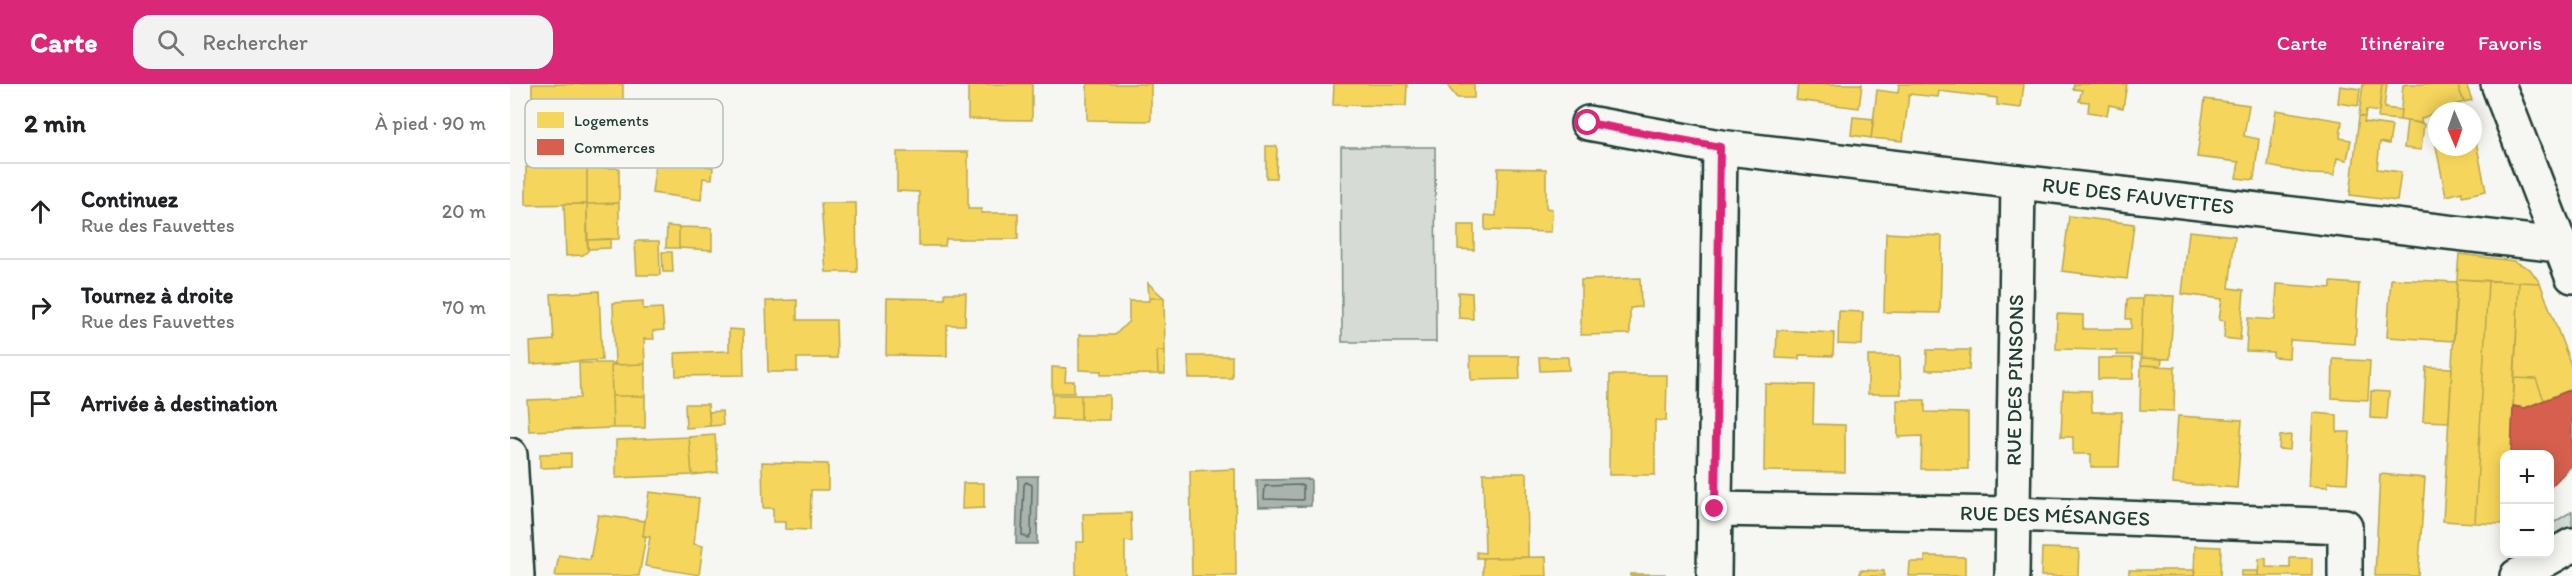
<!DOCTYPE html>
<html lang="fr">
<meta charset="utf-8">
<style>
body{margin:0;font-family:Itim,sans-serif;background:#f2f2f2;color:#202124}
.controls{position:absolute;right:18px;bottom:18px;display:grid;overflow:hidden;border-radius:12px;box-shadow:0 3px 15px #0003}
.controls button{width:54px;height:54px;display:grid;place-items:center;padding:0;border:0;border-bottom:2px solid #e0e0e0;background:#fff;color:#202124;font:30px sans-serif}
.compass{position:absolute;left:1918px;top:18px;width:54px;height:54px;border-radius:50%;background:#fff;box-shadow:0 3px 15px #0003;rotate:178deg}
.stop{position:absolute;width:18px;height:18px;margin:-14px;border:4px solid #db2777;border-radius:50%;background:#fff}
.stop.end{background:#db2777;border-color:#fff;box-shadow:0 2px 6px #0008}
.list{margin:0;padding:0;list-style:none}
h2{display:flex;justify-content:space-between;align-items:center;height:78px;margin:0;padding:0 24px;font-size:26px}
h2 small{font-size:20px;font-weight:400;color:#757577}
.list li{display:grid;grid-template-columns:39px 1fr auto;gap:18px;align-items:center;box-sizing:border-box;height:96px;padding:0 24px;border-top:2px solid #e0e0e0}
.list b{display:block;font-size:22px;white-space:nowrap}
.list p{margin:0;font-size:20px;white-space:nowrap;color:#757577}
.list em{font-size:20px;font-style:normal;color:#757577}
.icon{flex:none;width:33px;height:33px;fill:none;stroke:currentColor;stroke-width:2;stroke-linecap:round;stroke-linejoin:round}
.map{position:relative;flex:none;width:2062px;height:492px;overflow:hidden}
header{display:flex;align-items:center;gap:36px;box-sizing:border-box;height:84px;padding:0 30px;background:#db2777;color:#fff}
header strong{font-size:28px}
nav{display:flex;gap:33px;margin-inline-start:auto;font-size:21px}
.search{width:420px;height:54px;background:#f2f2f2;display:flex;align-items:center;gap:15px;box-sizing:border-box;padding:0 21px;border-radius:18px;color:#757577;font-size:22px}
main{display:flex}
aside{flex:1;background:#fff}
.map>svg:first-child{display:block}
.green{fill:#d6dbd6;stroke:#7a8c85;stroke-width:1.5}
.water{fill:#aab3ae;stroke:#72847d;stroke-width:1.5}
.homes{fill:#f6d55c;stroke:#b6a750;stroke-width:1.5}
.shops{fill:#d6604d;stroke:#9f5646;stroke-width:1.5}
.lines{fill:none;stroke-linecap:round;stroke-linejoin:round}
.shore{stroke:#576c65;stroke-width:1.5}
.street-casing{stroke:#1f3d34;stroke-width:38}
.street{stroke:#f6f6f2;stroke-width:33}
.route{stroke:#db2777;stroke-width:8}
.labels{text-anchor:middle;stroke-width:6;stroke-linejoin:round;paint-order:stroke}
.street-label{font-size:21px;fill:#1f3d34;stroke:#f6f6f2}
.key{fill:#f6f6f2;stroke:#b6beb9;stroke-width:1.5}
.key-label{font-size:16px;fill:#1f3d34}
</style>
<header>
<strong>Carte</strong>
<div class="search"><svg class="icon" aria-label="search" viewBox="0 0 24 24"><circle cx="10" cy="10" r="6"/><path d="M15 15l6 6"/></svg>Rechercher</div>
<nav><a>Carte</a><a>Itinéraire</a><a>Favoris</a></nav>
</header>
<main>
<aside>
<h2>2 min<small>À pied · 90 m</small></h2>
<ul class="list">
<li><svg class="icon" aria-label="ahead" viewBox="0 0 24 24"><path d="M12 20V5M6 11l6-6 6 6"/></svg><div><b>Continuez</b><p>Rue des Fauvettes</p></div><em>20 m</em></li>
<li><svg class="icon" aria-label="right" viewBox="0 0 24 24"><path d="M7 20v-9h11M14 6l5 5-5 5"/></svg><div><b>Tournez à droite</b><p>Rue des Fauvettes</p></div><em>70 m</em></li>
<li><svg class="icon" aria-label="arrive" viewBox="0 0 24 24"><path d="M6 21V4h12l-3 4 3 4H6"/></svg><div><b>Arrivée à destination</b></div></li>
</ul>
</aside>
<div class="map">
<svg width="2062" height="492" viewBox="0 0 2062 492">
<rect width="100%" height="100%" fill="#f6f6f2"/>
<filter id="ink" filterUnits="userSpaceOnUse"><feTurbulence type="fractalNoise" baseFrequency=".0167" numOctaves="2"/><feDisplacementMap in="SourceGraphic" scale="12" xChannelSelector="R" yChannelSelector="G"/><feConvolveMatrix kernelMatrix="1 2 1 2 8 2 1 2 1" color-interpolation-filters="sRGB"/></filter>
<g filter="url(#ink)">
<!-- green -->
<path class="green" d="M831,63H925L926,258H832Z
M2062,427V442L2040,454V441Z"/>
<!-- water -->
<path class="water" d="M508,392H528L527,460H506Z
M801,395V422L748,423L747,396Z"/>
<!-- homes -->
<path class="homes" d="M22,0H113V22H22Z
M458,0H522V36L458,35Z
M577,0H641V37L577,36Z
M824,0H897L896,22L823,21Z
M939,0H964V14H947L939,4Z
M1288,0H1352L1349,24L1286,16Z
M1389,0H1514L1511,24L1487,21V14L1429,7L1428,13L1399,10L1393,57L1361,54L1367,6L1388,9Z
M1564,0H1617L1613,24L1599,21L1597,31L1578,28L1579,18L1569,17L1572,6L1563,5Z
M1853,0H1872L1869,28L1856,26L1855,33L1849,32Z
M1872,0H1877L1874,24L1891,26L1890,36L1868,34Z
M1896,0H1947L1954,18L1927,27L1911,35L1912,39L1890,36L1893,1Z
M1947,0H1956L1962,16L1954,18Z
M1830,2L1850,5L1848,22L1828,19Z
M1695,15L1739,21L1734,52L1749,55L1744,96L1726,94L1729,78L1687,73Z
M1766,26L1832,37L1830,54L1841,56L1837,76L1827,74L1824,91L1800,90L1758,82Z
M152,28L201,33L195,82L203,83L202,95L193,94L191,116L142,109Z
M1849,32L1855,33L1854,38L1882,42L1879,60L1870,58L1867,85L1891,88L1887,117L1840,111Z
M1343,33L1364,35L1361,54L1341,51Z
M1897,37L1914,40L1911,66L1894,64Z
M1927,47V63H1963L1964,48L1976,107L1952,112V108L1936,112L1923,48Z
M756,62H767L766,94H756Z
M387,68H458V125H472L471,129H508V155H436L435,162H409V108L387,107Z
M16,83L77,84V120L16,121Z
M77,84H109V119L77,120Z
M988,84L1036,85V124L1042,125L1041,148L975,146V131L986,132Z
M109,119V155L77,156V120Z
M311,119H346L347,188H316Z
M54,120H77L78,167L73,171L56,172Z
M1559,132L1624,140L1617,195L1552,187Z
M948,141H964V166L948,165Z
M157,142L169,143V164H156Z
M169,143L202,144V166L169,164Z
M1679,147L1725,152L1719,204L1734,206L1730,256L1714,254L1715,237L1709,236L1712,215L1672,210Z
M1376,149L1432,152L1430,229L1374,228Z
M100,155V164L78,165V167L77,156Z
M125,157H149L150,191H127Z
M152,168H162L163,188H153Z
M1949,170L2004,177L2020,185L2030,199L1947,195Z
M1130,194L1131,223L1120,224V250L1071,251V196Z
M1881,195L1947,198L1944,257L1877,253Z
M1947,195L1978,197L1965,439L1933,437Z
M1978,197L2009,198L2001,370H1994V440L1965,439Z
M1821,198L1849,200L1845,260L1780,256L1779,274L1763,273V268L1736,267L1738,234L1765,236L1767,200L1821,204Z
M2009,198L2030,199L2062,284V305L2034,316L2026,295L2004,294Z
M638,199L654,214H639Z
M89,207L92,276L21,280L20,258L44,256L41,210Z
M948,208L962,209L963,235L949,234Z
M435,209H456L455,241H437V272L376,271L377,214L435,215Z
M1633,211L1664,212L1660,275L1631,274Z
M639,214H654L655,267H647L648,290L591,291V287L569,286V251H605L619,237V217H639Z
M1617,215H1633L1631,271H1607V267L1598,266L1546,265L1547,230L1573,231V245H1621V235H1616Z
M287,216V236H326L327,274H287V288H258L256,217Z
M133,217V225L152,224L154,246L143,247L144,255H134L135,280L105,281L103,219Z
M1329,227L1353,228L1352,261L1328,260Z
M219,245L233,246L234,291L166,292L165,269L219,267Z
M1267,246L1324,249L1323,272L1289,271V275L1266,274Z
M1417,266H1460L1459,286H1416Z
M647,267H655V290H648Z
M678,272H722V294H679Z
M960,272H1009L1010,295L961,296Z
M1358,272H1390L1391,310H1358Z
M1029,273H1058L1059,286L1030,287Z
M1588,274H1623V295H1588Z
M1631,274L1652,275L1651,282L1631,281Z
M1823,275L1860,277L1858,316L1822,314Z
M69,279H105V281H101L103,344L19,347L17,316L70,314Z
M135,280V312H102L101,281Z
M1631,281L1665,283L1664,327L1630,326Z
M542,283L556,284L555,297H564V309H542Z
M1916,283L1942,284L1939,338L1913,337Z
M1100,291H1157L1156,337L1145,336V391H1099Z
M2004,294L2026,295L2034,316L2015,324L2003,322Z
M1255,300L1304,301L1303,340L1335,341V388L1254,387Z
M1553,306L1581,307L1582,328H1612L1609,383H1581V370H1563V353H1551Z
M1861,307L1879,308L1877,335L1860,334Z
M542,311H571V336L542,335Z
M571,311H599V336H571Z
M102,312H135V344H103Z
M1387,316H1415V328L1458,329V385H1411L1412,352L1388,353Z
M175,320H198L200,342L176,344Z
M212,327L213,341L200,342L199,328Z
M1803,329L1827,331V348H1840L1837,399L1818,398V403L1799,402Z
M1668,332L1732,336L1727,404L1663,399Z
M205,351L208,388L182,391L179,353Z
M1781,351L1780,366L1769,365L1770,352Z
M179,353L182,391L106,394V356Z
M61,369V383L30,384V370Z
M252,378L318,380V406H301L300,446L275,445V438H263V424H253Z
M725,385L726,492H682L680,387Z
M973,389H1017L1018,473L967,474L966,468L975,469Z
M1870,390L1915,394L1908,492H1865Z
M453,399H474V424L452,425Z
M139,408L189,414L184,460L193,462L189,491L135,482L140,453L133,452Z
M621,429L622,458L615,457V492H566V458H574L573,430Z
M88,431L135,437L133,452H136L129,492H45L49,471L80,476Z
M1685,462L1711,463L1710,492H1684Z
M1532,464L1569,465L1568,492H1531Z
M1415,472L1455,473V492H1399L1400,478H1415Z
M1036,473L1037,492H973V474Z
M1756,474V483L1780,484V474H1802V492H1748L1749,475Z
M1350,486L1374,487V492H1350Z
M1619,486H1685L1684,492H1619Z
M1731,487H1748V492H1731Z
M1120,490H1155V492H1120Z"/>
<!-- shops -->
<path class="shops" d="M2062,305V381L2040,404V370H2001L2003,322L2015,324Z"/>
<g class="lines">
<!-- shore -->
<path class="shore" d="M516,398L522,401L521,451L518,454L512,451L514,401Z
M793,401V416L754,415L755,402Z"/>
<defs>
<g id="street">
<path d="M1988,0L2062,192"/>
<path d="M1078,39L1210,63"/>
<path d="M0,371L7,492"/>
<path id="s1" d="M1205,425L1503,430L1835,442V492"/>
<path id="s2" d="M1204,492L1210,63L2048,161"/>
<path id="s3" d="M1502,492L1508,98"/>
<path d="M2007,492L2062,461"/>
</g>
</defs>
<!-- street casing -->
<use href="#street" class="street-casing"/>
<!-- street -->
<use href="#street" class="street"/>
</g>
</g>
<g class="lines" filter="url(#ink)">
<!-- route -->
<path class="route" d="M1078,39L1210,63L1205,425"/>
</g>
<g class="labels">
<!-- street labels -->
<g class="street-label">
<text dy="7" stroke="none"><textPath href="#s2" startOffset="850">RUE DES FAUVETTES</textPath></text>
<text dy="7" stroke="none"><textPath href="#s3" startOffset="196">RUE DES PINSONS</textPath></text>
<text dy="7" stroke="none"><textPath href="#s1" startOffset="340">RUE DES MÉSANGES</textPath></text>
</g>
</g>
<!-- legend -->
<rect x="15" y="15" width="198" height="69" rx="9" class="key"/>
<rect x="27" y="28" width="27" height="16" fill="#f6d55c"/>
<rect x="27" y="55" width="27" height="16" fill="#d6604d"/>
<g class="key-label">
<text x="64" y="42">Logements</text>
<text x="64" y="69">Commerces</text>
</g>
</svg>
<div class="controls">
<button>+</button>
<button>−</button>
</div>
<svg class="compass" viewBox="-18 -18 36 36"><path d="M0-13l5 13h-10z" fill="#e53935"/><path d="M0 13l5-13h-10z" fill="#757577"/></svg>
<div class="stop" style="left:1078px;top:39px"></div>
<div class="stop end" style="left:1205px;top:425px"></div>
</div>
</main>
